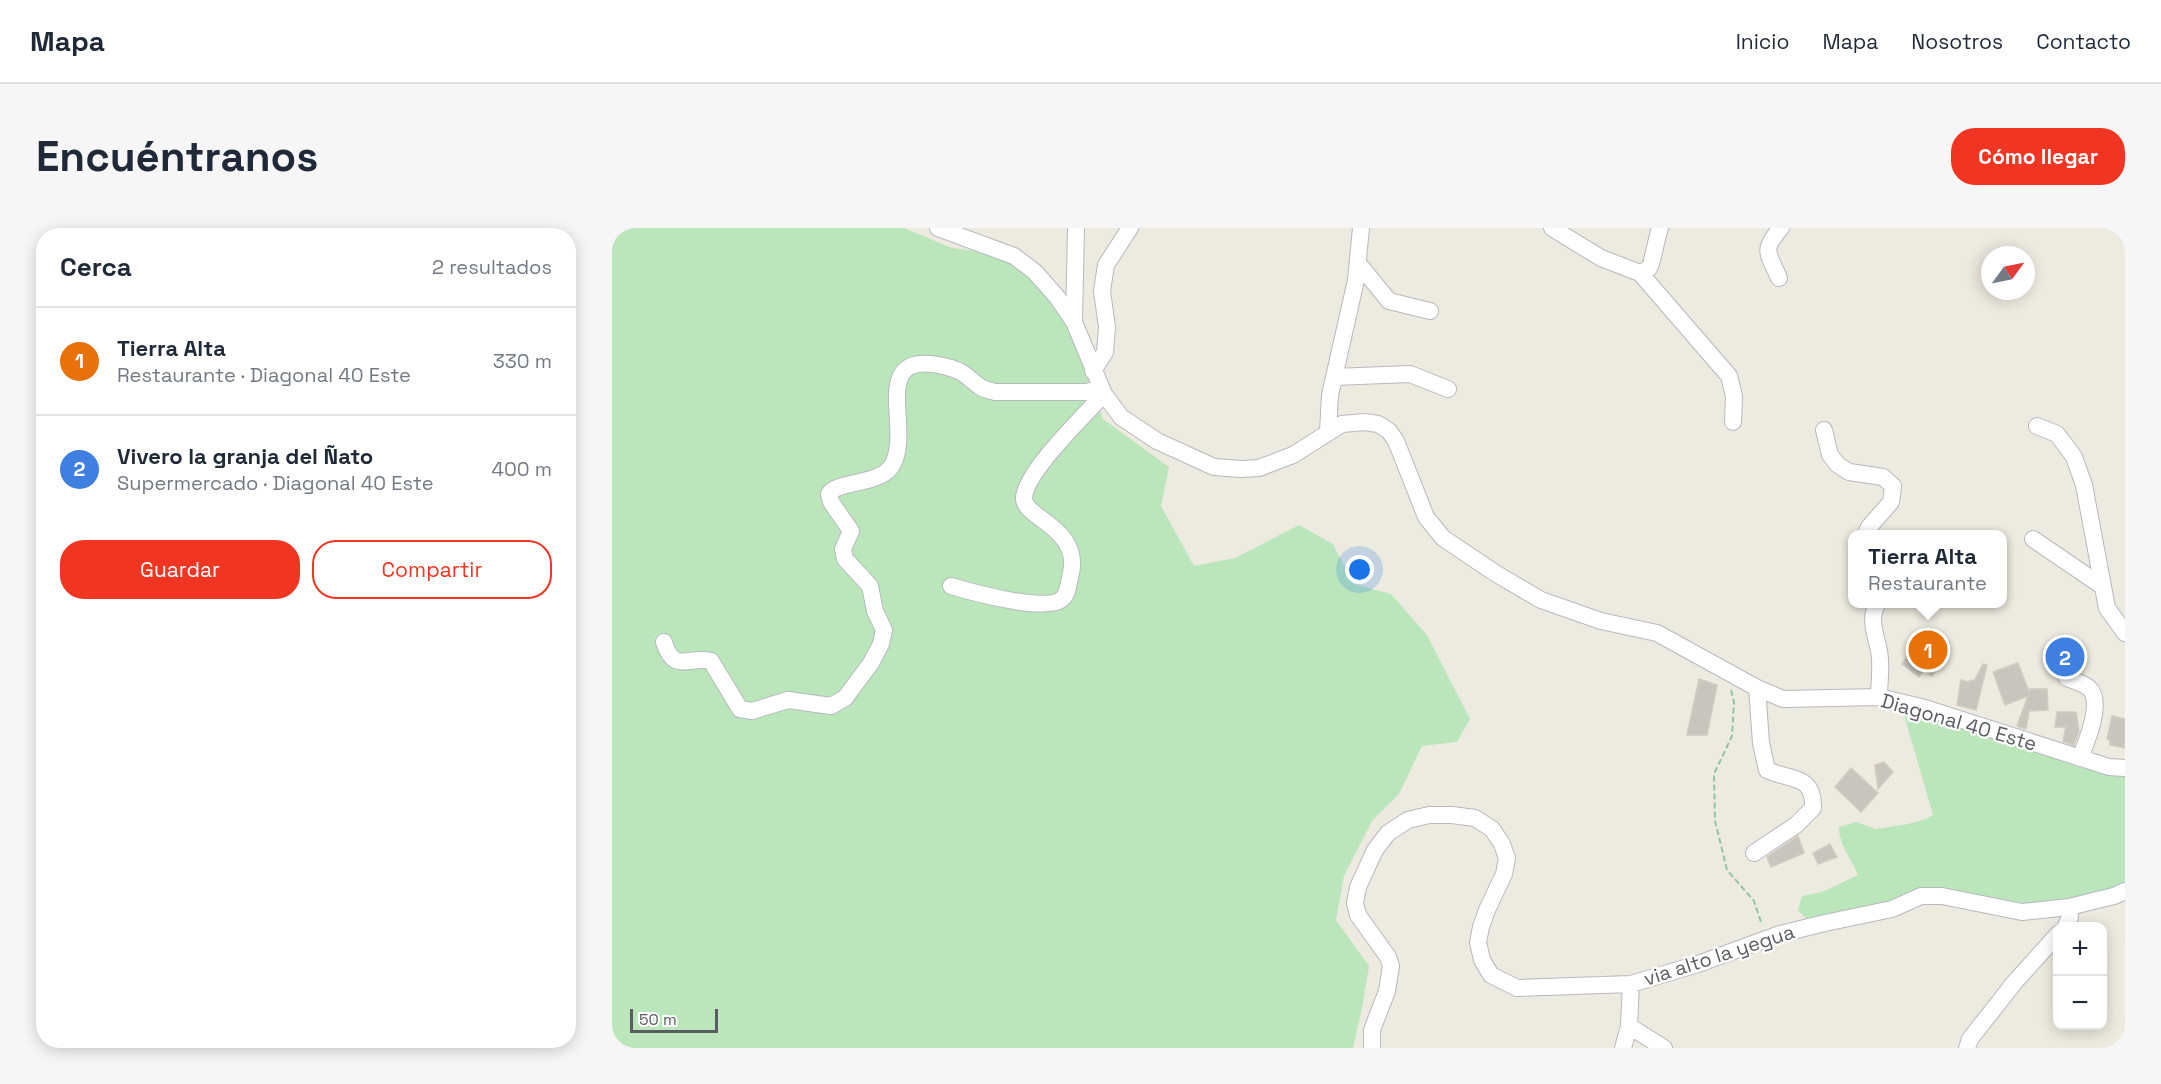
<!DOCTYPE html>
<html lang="es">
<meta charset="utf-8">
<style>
body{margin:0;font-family:"Space Grotesk",sans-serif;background:#f6f6f7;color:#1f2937}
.controls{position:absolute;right:18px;bottom:18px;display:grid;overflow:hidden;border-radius:12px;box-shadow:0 3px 15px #0003}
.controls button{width:54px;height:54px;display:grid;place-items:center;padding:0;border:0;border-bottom:2px solid #e0e1e3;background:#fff;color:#1f2937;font:30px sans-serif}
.compass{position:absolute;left:1369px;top:18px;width:54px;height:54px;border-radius:50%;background:#fff;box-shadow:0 3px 15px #0003;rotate:57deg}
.scale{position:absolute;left:18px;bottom:15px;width:88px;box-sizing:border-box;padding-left:6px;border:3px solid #595d62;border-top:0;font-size:16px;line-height:21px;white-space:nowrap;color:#595d62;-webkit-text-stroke:4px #fff;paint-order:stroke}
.you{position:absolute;left:748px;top:342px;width:21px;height:21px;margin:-15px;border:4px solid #fff;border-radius:50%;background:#1a73e8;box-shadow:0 0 0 9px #1a73e833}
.badge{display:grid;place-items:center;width:39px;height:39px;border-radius:50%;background:#f03523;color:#fff;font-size:20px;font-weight:700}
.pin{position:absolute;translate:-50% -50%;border:3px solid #fff;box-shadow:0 2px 6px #0006}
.popup{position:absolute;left:1236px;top:302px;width:159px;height:78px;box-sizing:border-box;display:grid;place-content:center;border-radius:12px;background:#fff;filter:drop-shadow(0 2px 4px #0005);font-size:20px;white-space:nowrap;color:#747a83}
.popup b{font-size:22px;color:#1f2937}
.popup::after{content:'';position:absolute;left:50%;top:100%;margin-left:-12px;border:12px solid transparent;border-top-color:#fff}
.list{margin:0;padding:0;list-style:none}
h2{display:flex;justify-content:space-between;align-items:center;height:78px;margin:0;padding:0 24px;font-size:26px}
h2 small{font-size:20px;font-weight:400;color:#747a83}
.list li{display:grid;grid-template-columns:39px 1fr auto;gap:18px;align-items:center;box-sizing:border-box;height:108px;padding:0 24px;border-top:2px solid #e0e1e3}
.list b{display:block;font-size:22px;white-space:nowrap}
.list p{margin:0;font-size:20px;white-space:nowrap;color:#747a83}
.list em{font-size:20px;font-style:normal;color:#747a83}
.actions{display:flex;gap:12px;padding:18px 24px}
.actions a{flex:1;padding:14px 0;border:2px solid #f03523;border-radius:24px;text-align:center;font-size:21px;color:#f03523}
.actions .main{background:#f03523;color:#fff}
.map{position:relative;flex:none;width:1513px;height:820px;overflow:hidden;border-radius:24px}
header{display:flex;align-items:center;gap:36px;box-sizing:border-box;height:84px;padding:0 30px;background:#fff;border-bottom:2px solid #e0e1e3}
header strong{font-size:28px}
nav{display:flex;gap:33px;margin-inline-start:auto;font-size:21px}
.intro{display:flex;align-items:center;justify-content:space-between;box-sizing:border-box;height:144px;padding:0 36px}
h1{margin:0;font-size:42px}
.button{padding:15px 27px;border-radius:24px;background:#f03523;color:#fff;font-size:21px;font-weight:700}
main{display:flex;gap:36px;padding:0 36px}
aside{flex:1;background:#fff;border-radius:24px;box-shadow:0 3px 15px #0003}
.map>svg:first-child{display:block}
.green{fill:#bbe6bc}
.building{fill:#c8c4be;stroke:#d2ccbf;stroke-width:1.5}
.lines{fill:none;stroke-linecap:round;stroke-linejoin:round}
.minor-casing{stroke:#b6b9be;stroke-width:18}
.path{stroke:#93c5a2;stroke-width:2;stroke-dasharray:6 3;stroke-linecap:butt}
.minor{stroke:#fff;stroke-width:16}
.labels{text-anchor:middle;stroke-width:4.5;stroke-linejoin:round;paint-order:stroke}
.street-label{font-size:20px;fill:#595d62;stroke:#fff}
</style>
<header>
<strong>Mapa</strong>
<nav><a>Inicio</a><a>Mapa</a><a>Nosotros</a><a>Contacto</a></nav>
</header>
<div class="intro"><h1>Encuéntranos</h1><a class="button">Cómo llegar</a></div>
<main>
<aside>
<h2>Cerca<small>2 resultados</small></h2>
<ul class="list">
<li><span class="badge" style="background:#e8710a">1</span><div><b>Tierra Alta</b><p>Restaurante · Diagonal 40 Este</p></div><em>330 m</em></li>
<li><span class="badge" style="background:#3f7fe0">2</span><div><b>Vivero la granja del Ñato</b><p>Supermercado · Diagonal 40 Este</p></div><em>400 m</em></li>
</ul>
<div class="actions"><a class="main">Guardar</a><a>Compartir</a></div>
</aside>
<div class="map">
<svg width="1513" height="820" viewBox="0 0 1513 820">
<rect width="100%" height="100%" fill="#edeae0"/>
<!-- green -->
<path class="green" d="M0,0H292L340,20L357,22L393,31L422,54L457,98L471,130L491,191L557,239L549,278L582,338L623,330L687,297L721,316L741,356L779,366L815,407L858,491L845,514L810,518L787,566L760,593L732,648L724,692L757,738L751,775L741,820H0Z
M1290,480L1513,545V656L1485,666L1420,677L1381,673L1281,677L1194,691L1186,682L1190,668L1210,664L1246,647C1239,630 1227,617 1227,599L1244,594L1264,601L1296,596L1314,591L1321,587Z"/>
<!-- building -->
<path class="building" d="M1315,400L1317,402L1319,400L1337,414L1326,430L1329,433L1320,448L1312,442L1307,449L1290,436Z
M1406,435L1417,464L1418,461H1435L1436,482L1417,483L1414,501L1405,498L1416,468L1393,477L1381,444Z
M1371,436L1375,437L1364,482L1345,477L1349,452L1356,454L1359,452L1362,453Z
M1087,451L1105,457L1095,507H1075Z
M1445,484H1464L1467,503L1462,517L1451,513L1454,499H1443Z
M1500,488L1513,491V520L1498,517V512L1495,511Z
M1272,534L1281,544L1266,561L1263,537Z
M1239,540L1266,565L1249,584L1223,559Z
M1186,608L1192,625L1159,639L1155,629Z
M1218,616L1225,629L1206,636L1201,625Z"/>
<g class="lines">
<defs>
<path id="minor" d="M326,0L402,28L423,44L445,69L462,94L492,166L509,189L545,213L602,239L629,241L647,240L681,227L730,196L753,194L766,196L777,203L784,213L814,289L831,310L883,345L929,372L989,393L1045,405L1145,460L1171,471L1267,469L1313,480L1497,539L1513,540
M940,0L989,30L1028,45C1030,44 1035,42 1037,40C1040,37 1045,8 1048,0
M746,35L777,73L818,83
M1028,45L1117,148L1122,168L1121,194
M1167,50C1156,24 1149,23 1169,0
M462,94L464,0
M481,143L493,124L495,99L490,63L494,37L518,0
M722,149L798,146L836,161
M1425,198L1445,206L1462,229L1472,257L1495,380L1513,405
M1212,202L1218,227L1226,237L1237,244L1271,249L1281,258L1279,274L1257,299L1254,306
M716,204L718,167L744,52L749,0
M1421,311L1490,358
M339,358C359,364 435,385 450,371C456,366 456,357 458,350C459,344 461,338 460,332C457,297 411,288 412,270C413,244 473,187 492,166
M1265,376C1255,395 1267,411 1268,431C1269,444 1267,457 1267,469
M52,414C62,447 78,427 99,433L128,481L140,483L176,472L219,478L233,470L259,435L269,416L272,402L263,383L258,358L233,331L231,321L239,303L219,274L217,266C224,253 266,257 279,239C304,203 250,115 339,140C356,145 358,153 370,160C374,162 379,163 383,164H476L488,159
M1447,425L1448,434L1455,450C1462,453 1471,455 1477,460C1492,474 1474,515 1468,530
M1142,625L1184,597L1201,580C1202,546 1179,553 1155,542L1149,515L1145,460
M1454,698L1458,689L1457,679
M1017,798L1052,820
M760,820V802L775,763L779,738L776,729L746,687L743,675L746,659L763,622L776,605L796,592L817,587H840L863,590L880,601L890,616L895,630L892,646L875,682L869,699L866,714L870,732L879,747L905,760L1019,756L1086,736L1168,706L1213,695L1280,681L1309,668H1330L1410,684L1457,679L1502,668L1513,663
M1011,820L1017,798L1019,756
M1355,820L1358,811L1402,755L1446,706"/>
</defs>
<!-- minor casing -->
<use href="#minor" class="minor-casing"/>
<!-- path -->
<path class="path" d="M1119,462L1122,474L1120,508L1102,546L1103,593L1115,642L1142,673L1150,697"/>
<!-- minor -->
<use href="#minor" class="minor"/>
</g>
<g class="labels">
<!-- street labels -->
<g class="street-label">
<text transform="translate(1347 494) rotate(16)" y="7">Diagonal 40 Este</text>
<text transform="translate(1107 727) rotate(-18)" y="7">via alto la yegua</text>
</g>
</g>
</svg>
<div class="controls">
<button>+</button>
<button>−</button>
</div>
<svg class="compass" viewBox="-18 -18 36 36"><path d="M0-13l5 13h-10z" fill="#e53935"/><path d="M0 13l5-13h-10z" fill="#747a83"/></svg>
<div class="scale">50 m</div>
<div class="you"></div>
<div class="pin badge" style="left:1316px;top:422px;background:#e8710a">1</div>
<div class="popup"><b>Tierra Alta</b>Restaurante</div>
<div class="pin badge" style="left:1453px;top:429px;background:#3f7fe0">2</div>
</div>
</main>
